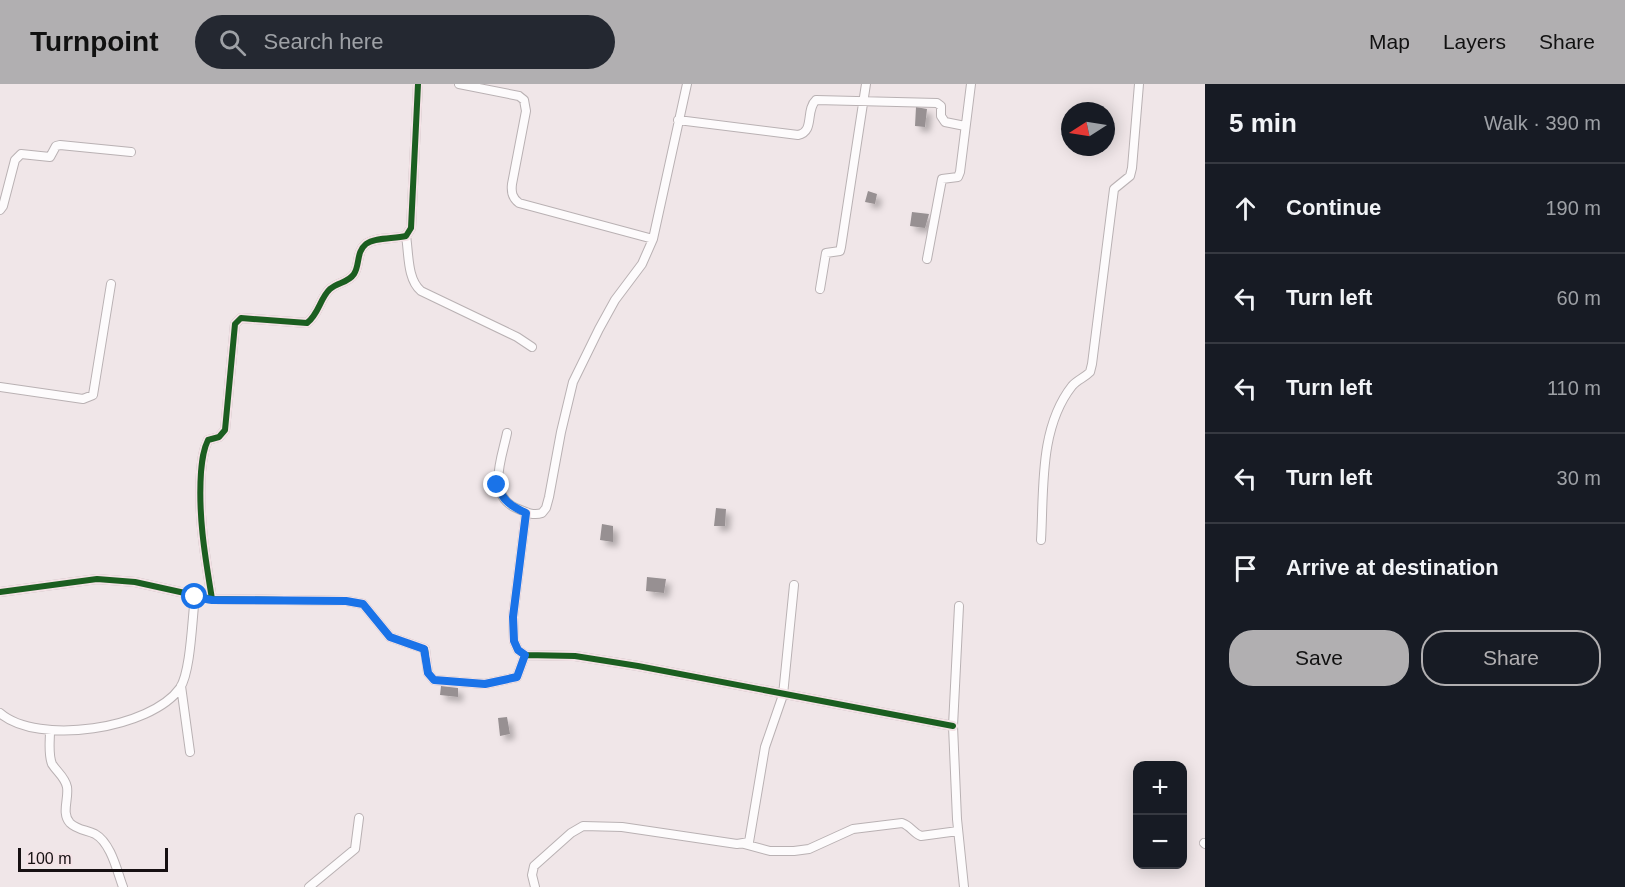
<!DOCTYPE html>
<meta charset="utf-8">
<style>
body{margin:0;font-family:Arial,sans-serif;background:#242831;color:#f1f3f6}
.controls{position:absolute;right:18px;bottom:18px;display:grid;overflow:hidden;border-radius:12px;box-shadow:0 3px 15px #0003}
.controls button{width:54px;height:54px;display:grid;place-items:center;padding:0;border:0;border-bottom:2px solid #363941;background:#171b24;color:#f1f3f6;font:30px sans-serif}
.compass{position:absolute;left:1061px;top:18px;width:54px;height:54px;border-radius:50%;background:#171b24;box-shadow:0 3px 15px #0003;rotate:258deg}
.scale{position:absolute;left:18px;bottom:15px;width:150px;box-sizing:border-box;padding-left:6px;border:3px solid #161012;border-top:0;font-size:16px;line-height:21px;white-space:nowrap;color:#161012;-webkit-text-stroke:4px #f4e2e6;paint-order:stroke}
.stop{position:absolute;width:18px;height:18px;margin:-14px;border:4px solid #1a73e8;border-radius:50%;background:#fff}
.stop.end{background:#1a73e8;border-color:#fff;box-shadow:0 2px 6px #0008}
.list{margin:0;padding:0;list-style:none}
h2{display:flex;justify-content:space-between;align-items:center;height:78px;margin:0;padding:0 24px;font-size:26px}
h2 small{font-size:20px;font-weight:400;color:#9ea1a6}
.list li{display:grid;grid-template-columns:39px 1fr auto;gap:18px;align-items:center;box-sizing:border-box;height:90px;padding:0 24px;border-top:2px solid #363941}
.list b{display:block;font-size:22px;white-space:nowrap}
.list em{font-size:20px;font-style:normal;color:#9ea1a6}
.actions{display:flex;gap:12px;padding:18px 24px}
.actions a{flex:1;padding:14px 0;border:2px solid #b1afb1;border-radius:24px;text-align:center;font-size:21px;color:#b1afb1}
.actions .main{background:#b1afb1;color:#111}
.icon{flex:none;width:33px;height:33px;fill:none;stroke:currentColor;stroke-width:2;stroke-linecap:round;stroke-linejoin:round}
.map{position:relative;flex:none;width:1205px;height:803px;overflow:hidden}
header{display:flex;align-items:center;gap:36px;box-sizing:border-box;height:84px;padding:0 30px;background:#b1afb1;color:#111}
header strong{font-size:28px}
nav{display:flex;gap:33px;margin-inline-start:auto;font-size:21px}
.search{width:420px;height:54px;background:#242831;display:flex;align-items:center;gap:15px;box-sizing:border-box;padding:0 21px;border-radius:33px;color:#9ea1a6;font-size:22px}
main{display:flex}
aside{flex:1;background:#171b24}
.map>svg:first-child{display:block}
.building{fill:#979092;filter:url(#shadow)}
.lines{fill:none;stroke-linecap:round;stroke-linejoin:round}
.minor-casing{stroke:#b9b1b3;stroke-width:10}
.minor{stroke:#fdfbfc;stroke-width:8}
.cycleway-casing{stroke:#f4e2e6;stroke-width:10}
.cycleway{stroke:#1b5e20;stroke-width:6}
.route{stroke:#1a73e8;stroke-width:8}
</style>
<header>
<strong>Turnpoint</strong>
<div class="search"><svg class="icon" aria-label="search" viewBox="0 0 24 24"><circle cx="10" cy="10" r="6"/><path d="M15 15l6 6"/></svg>Search here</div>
<nav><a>Map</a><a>Layers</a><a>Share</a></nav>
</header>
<main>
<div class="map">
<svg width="1205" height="803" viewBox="0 0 1205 803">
<defs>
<filter id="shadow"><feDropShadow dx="5" dy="5" stdDeviation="3" flood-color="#0004"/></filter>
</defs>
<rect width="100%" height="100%" fill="#f0e6e8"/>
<!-- building -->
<path class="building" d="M916,23L927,25L925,43L915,42Z
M868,107L877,110L875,120L865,118Z
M912,128L929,130L925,144L910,142Z
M716,424L726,425L725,442H714Z
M602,440L613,442V458L600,456Z
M647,493L666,495L664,509L646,507Z
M441,602L458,604V613L440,611Z
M507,633L510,650L500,652L498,634Z"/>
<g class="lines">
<defs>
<path id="minor" d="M459,0L519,12L524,16L526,27L512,100C511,108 512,114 519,119L653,155
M678,36L798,51C815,48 805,26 816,16L937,19L941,22V32L945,38L965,42
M0,126L3,122L15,76L21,70L50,73L56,62L60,61L131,68
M406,152C409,170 407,195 421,207L517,253L532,263
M927,175L942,95L958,93L960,88L971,0
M820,205L826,169L840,167L841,163L866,0
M0,303L83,315L93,311L111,200
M507,349C502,374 486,410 516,424C525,428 533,432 542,429L546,424L549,413L561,348L573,298L599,245L615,216L642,180L653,155L687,0
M526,429L513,533L514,557L518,566L525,571L575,572L638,582L953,642
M1041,456C1044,405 1039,344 1072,302C1077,296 1084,294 1090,288L1092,280L1114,105L1130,92L1132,84L1139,0
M0,508L97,495L135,498L212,515L347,517L363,520L390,553L425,565L428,589L434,596L485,600L517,593L525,571
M212,515C205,472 198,432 201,388C202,377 203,366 208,356L219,353L225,346L235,240L241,234L307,239C319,230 320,214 330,205C338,198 348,199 354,190C360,181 356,168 366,160C375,153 394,155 406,152L411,144L418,0
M959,522L953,642L957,735L964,803
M181,602L190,668
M0,629C38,662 151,645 180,604C191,587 192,534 195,513
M50,647C50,658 48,670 52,680C57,688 65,693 67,703C69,715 61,729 70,739C77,746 87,746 95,750C111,759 117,787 123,803
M1204,759L1205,760
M744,760L770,767H794L809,765L853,745L902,739C911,742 913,749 921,752L958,747
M309,803L355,765L359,734
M535,803L532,791L534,782L571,749L583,742L622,743L737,760L749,758L765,663L783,611L794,501"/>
</defs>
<!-- minor casing -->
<use href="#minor" class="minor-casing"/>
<!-- minor -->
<use href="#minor" class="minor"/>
<defs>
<path id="cycleway" d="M526,429L513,533L514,557L518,566L525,571L575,572L638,582L953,642
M0,508L97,495L135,498L212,515L347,517L363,520L390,553L425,565L428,589L434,596L485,600L517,593L525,571
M212,515C205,472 198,432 201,388C202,377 203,366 208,356L219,353L225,346L235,240L241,234L307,239C319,230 320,214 330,205C338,198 348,199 354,190C360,181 356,168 366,160C375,153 394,155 406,152L411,144L418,0"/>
</defs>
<!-- cycleway casing -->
<use href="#cycleway" class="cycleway-casing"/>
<!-- cycleway -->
<use href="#cycleway" class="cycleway"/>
</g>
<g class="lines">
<!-- route -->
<path class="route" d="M195,513L212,516L346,517L363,520L390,553L424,565L428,589L434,596L485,600L517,593L525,571L518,566L514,557L513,533L526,429C511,422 503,417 497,401"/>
</g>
</svg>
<div class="controls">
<button>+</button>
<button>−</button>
</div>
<svg class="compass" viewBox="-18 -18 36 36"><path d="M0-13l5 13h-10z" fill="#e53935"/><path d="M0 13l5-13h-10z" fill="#9ea1a6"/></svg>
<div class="scale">100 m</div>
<div class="stop" style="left:195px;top:513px"></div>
<div class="stop end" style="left:497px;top:401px"></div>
</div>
<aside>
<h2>5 min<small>Walk · 390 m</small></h2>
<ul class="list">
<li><svg class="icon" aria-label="ahead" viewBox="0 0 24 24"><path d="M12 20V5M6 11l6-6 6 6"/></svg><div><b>Continue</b></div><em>190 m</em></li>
<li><svg class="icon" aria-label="left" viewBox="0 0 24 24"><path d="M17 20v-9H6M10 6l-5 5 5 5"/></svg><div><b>Turn left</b></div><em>60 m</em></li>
<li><svg class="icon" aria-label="left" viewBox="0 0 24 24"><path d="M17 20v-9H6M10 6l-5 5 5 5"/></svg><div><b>Turn left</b></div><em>110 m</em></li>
<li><svg class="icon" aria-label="left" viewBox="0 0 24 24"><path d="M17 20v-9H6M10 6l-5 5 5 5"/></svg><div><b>Turn left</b></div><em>30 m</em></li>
<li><svg class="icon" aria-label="arrive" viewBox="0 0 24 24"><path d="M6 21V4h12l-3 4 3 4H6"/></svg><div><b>Arrive at destination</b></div></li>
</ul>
<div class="actions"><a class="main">Save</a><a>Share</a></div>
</aside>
</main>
